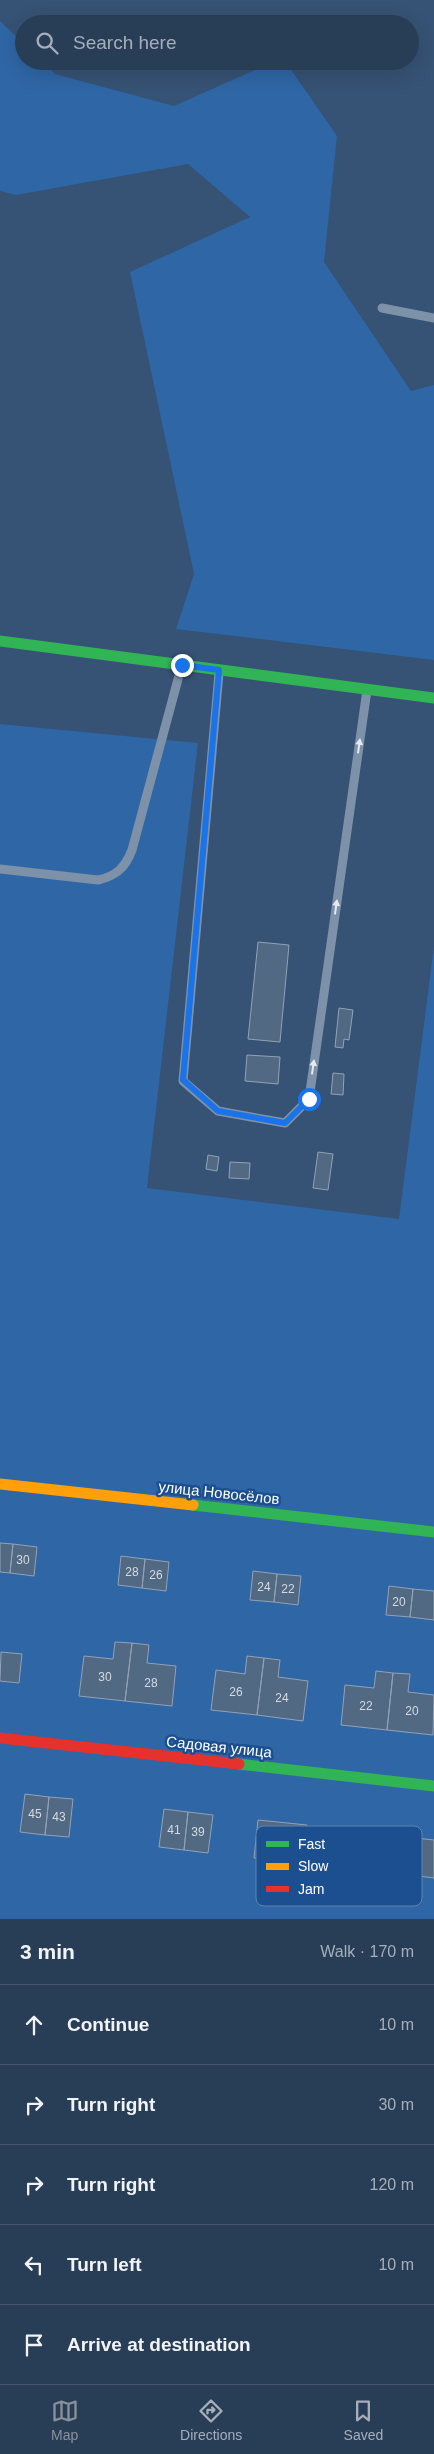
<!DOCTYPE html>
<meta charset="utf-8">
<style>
body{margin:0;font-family:Helvetica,sans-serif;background:#30455d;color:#f1f3f6}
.stop{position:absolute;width:15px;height:15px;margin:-11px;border:4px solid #1a73e8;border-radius:50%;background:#fff}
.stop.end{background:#1a73e8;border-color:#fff;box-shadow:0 1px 5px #0008}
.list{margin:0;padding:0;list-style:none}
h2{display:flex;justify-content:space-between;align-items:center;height:65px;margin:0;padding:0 20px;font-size:21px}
h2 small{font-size:16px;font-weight:400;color:#a5aeba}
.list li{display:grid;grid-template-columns:32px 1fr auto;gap:15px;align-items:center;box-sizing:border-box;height:80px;padding:0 20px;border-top:1px solid #44576d}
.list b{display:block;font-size:19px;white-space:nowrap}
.list em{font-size:16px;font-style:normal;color:#a5aeba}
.icon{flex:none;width:28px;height:28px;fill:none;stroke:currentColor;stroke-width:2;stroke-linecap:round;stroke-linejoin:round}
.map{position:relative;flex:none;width:434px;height:1919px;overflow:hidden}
.search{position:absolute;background:#283e57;box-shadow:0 5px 20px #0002;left:15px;right:15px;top:15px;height:55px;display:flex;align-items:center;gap:12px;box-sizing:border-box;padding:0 18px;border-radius:28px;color:#a5aeba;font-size:19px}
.sheet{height:465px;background:#283e57}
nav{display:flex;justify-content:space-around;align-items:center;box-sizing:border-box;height:70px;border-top:1px solid #44576d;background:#283e57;font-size:14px;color:#a5aeba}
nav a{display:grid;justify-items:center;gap:2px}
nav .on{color:#8c9099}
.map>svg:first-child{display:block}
.green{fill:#2f66a5}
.building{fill:#526984;stroke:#92a2b6}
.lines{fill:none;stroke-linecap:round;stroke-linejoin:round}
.lane{stroke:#7d92a8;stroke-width:9}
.fast{stroke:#30b455;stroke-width:11}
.slow{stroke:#ff9f0a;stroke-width:11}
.jam{stroke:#e5322d;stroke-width:11}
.oneway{fill:#e5e9ee}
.route{stroke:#1a73e8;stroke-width:6}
.labels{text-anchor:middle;stroke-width:5;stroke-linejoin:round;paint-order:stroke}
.number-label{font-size:12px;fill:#d4dae0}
.street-label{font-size:15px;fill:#fff;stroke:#1b4f8f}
.key{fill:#1b4f8f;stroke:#5f84b1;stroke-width:1}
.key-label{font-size:14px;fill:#fff}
</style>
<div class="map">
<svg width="434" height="1919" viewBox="0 0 434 1919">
<rect width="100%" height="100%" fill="#365274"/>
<!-- green -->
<path class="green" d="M0,21L24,44V61H41L55,74L174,106L275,61H285L337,136L324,262L411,391L434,385V660L176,629L194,574L130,272L250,217L188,164L16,195L0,191Z
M0,724L198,743L147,1188L399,1219L434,946V1919H0Z"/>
<!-- building -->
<path class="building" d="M258,942L289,945L280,1042L248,1039Z
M339,1008L353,1010L349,1040L344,1039L343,1048L335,1047Z
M247,1055L280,1057L278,1084L245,1081Z
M333,1073L344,1074L343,1095L331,1094Z
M318,1152L333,1154L328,1190L313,1188Z
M208,1155L219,1157L217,1171L206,1169Z
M230,1162L250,1163L249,1179L229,1178Z
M0,1543L13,1544L10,1573L0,1572Z
M13,1544L37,1547L34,1576L10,1573Z
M121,1556L145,1559L142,1588L118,1585Z
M145,1559L169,1562L166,1591L142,1588Z
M253,1571L277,1574L274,1602L250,1600Z
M277,1574L301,1576L298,1605L274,1602Z
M389,1586L413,1589L410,1617L386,1615Z
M413,1589L434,1591V1620L410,1617Z
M115,1642L132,1643L125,1701L79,1696L84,1656L113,1659Z
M132,1643L149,1645L147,1663L176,1666L172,1706L125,1701Z
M1,1652L22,1654L19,1683L0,1681Z
M247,1656L264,1658L257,1715L211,1710L216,1670L245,1674Z
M264,1658L280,1660L278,1677L308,1681L303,1721L257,1715Z
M376,1671L393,1673L387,1730L341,1725L345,1685L374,1688Z
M393,1673L410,1674L408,1692L434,1695L433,1735L387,1730Z
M25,1794L49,1797L45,1835L20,1832Z
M49,1797L73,1799L69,1837L45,1835Z
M164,1809L188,1812L184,1850L159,1847Z
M188,1812L213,1815L208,1853L184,1850Z
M258,1820L307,1825L303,1863L254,1858Z
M398,1836L434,1840V1878L394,1873Z"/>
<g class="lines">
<!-- lane -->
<path class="lane" d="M382,308L434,318
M219,673L183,1081L218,1111L285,1123L309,1099L367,690
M0,869L98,880C116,876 125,868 132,850L181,668"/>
<!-- fast -->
<path class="fast" d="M0,641L434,698
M193,1505L434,1532
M239,1764L434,1786"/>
<!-- slow -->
<path class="slow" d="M0,1484L193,1505"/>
<!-- jam -->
<path class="jam" d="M0,1738L239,1764"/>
</g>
<!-- one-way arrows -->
<defs><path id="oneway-solid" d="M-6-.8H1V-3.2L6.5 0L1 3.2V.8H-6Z" transform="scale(1.25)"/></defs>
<g class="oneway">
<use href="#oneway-solid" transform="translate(359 746) rotate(-82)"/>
<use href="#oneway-solid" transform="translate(336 907) rotate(-82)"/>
<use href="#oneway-solid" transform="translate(313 1067) rotate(-82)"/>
</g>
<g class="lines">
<!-- route -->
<path class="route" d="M182,665L219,670L183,1080L218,1111L285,1123L309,1099"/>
</g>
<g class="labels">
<!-- number labels -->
<g class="number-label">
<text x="23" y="1564">30</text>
<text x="132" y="1576">28</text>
<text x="156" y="1579">26</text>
<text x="264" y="1591">24</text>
<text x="288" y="1593">22</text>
<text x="399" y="1606">20</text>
<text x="105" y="1681">30</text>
<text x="151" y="1687">28</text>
<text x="236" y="1696">26</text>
<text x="282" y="1702">24</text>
<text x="366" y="1710">22</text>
<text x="412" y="1715">20</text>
<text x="35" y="1818">45</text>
<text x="59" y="1821">43</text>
<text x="174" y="1834">41</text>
<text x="198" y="1836">39</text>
</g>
<!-- street labels -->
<g class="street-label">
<text transform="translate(219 1493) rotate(6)" y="5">улица Новосёлов</text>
<text transform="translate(219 1747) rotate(6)" y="5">Садовая улица</text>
</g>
</g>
<!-- legend -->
<rect x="256" y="1826" width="166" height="80" rx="8" class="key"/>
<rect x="266" y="1841" width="23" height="6" fill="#30b455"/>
<rect x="266" y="1863" width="23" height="7" fill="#ff9f0a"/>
<rect x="266" y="1886" width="23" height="6" fill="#e5322d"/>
<g class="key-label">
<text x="298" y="1849">Fast</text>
<text x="298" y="1871">Slow</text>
<text x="298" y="1894">Jam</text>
</g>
</svg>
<div class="stop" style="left:309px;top:1099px"></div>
<div class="stop end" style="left:182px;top:665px"></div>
<div class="search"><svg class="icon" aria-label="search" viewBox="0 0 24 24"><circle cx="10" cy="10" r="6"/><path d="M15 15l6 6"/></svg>Search here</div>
</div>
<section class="sheet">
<h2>3 min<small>Walk · 170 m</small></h2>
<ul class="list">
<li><svg class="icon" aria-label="ahead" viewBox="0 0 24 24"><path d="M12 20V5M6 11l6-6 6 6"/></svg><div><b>Continue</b></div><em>10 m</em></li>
<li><svg class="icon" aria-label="right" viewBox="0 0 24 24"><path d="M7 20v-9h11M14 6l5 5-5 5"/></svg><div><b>Turn right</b></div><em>30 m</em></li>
<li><svg class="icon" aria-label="right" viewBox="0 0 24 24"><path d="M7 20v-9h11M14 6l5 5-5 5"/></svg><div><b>Turn right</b></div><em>120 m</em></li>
<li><svg class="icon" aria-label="left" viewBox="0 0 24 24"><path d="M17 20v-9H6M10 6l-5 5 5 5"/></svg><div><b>Turn left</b></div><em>10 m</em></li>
<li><svg class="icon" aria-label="arrive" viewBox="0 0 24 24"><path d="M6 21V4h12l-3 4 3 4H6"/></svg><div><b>Arrive at destination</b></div></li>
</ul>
</section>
<nav>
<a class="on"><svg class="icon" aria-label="map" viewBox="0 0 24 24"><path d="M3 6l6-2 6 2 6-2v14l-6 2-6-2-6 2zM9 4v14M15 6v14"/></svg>Map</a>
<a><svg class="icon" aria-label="directions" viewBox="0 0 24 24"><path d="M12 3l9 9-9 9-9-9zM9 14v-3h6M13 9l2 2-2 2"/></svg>Directions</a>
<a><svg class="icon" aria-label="saved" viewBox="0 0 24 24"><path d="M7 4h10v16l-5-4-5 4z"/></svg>Saved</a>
</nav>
